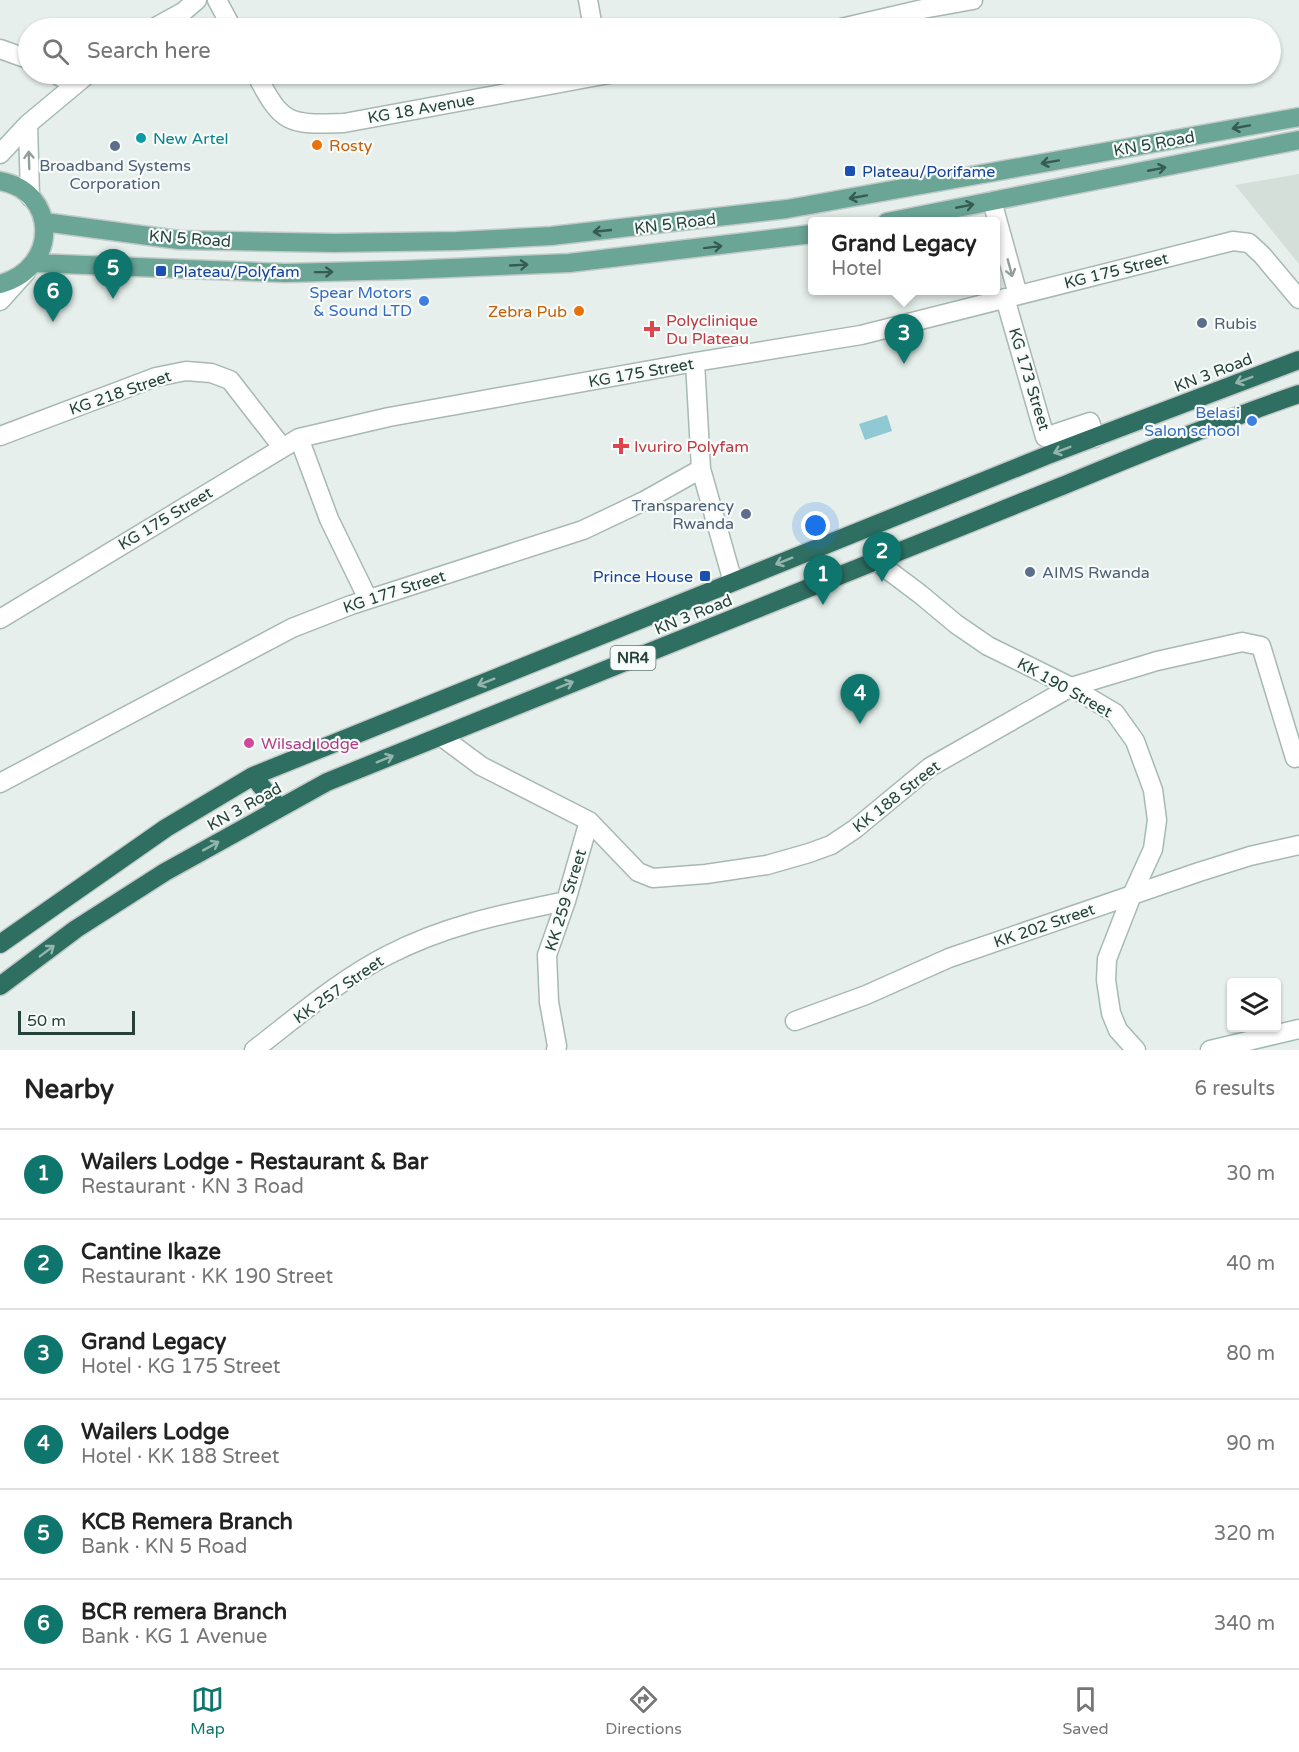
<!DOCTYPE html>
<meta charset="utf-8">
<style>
body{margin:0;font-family:"Varela Round",sans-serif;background:#f2f2f2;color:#222}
.controls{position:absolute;right:18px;bottom:18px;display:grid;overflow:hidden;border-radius:6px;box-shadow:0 2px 4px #0004}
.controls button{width:54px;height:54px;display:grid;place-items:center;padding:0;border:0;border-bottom:2px solid #e0e0e0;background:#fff;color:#222;font:30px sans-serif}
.scale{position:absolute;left:18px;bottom:15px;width:117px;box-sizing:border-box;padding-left:6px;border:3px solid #24423a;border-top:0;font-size:16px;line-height:21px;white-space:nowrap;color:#24423a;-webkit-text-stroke:4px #f7fbf9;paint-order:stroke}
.you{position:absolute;left:816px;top:526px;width:21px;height:21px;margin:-15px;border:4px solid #fff;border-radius:50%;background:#1a73e8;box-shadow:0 0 0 9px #1a73e833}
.badge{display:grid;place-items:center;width:39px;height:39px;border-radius:50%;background:#0f766e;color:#fff;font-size:20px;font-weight:700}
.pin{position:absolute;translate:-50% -50px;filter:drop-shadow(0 2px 3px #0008)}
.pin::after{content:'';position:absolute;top:32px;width:21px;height:18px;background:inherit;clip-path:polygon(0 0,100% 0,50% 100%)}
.popup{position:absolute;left:808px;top:217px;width:192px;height:78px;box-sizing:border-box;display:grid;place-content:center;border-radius:6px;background:#fff;filter:drop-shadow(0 2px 4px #0005);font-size:20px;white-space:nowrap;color:#767676}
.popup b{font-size:22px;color:#222}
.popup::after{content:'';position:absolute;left:50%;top:100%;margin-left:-12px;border:12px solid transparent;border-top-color:#fff}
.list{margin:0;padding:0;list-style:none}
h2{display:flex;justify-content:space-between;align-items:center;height:78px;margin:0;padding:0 24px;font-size:26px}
h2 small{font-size:20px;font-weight:400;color:#767676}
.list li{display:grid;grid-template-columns:39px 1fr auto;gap:18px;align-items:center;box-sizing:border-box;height:90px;padding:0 24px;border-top:2px solid #e0e0e0}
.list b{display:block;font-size:22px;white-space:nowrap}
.list p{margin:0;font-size:20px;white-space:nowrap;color:#767676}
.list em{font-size:20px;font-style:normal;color:#767676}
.icon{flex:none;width:33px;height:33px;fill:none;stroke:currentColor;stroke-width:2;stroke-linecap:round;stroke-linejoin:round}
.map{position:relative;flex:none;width:1299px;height:1050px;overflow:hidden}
.search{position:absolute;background:#fff;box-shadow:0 2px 4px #0004;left:18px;right:18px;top:18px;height:66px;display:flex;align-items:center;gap:15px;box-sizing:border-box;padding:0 21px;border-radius:33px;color:#767676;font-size:22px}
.sheet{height:618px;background:#fff}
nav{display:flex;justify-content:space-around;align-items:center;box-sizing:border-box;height:84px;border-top:2px solid #e0e0e0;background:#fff;font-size:16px;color:#767676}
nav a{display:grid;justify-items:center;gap:3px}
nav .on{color:#0f766e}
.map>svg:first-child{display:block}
.built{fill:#d4dfda}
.water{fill:#8ec9d4}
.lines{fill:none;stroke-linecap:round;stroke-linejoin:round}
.street-casing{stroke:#a8b8b2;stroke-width:21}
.secondary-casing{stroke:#a4bbb3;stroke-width:21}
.primary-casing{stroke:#c2cac8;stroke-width:21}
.highway-casing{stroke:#c2cac8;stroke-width:21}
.street{stroke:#fff;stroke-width:18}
.secondary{stroke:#fff;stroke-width:18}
.primary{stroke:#6aa596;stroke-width:18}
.highway{stroke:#2f6f62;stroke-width:18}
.oneway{stroke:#365b51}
.oneway2{stroke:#92a09c}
.oneway3{stroke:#93b5ae}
.culture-dot{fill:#0f9aa8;stroke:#f7fbf9;stroke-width:2}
.food-dot{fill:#e8710a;stroke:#f7fbf9;stroke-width:2}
.service-dot{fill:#5c6f8a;stroke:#f7fbf9;stroke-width:2}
.transit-dot{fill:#1a4fb4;stroke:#f7fbf9;stroke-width:2}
.shop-dot{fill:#3f7fe0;stroke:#f7fbf9;stroke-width:2}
.health-dot{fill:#e0444e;stroke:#f7fbf9;stroke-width:2}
.hotel-dot{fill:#d1479c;stroke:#f7fbf9;stroke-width:2}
.labels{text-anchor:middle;stroke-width:4.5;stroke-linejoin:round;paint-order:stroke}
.shield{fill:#f7fbf9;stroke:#637a73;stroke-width:1.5}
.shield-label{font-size:15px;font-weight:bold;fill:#24423a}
.street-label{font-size:16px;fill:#24423a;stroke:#f7fbf9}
.culture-label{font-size:16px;fill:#0d838f;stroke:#f7fbf9;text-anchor:start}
.food-label{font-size:16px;fill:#c56008;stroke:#f7fbf9;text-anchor:start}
.service-label{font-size:16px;fill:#4e5e75;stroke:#f7fbf9;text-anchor:start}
.transit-label{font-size:16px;fill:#164399;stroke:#f7fbf9;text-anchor:start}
.shop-label{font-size:16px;fill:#366cbe;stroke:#f7fbf9;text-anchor:end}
.health-label{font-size:16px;fill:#be3a42;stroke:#f7fbf9;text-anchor:start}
.hotel-label{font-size:16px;fill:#b23c85;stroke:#f7fbf9;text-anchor:start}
</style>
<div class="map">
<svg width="1299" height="1050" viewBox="0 0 1299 1050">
<rect width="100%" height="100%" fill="#e6efeb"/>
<!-- built -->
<path class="built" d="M1299,174V264L1235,185Z"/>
<!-- water -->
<path class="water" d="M887,415L892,431L865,440L859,424Z"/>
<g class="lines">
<defs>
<path id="street" d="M217,0L232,28
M588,0L593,28
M841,28L923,9L973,0
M0,49L28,59
M55,74L75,84
M256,74C282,124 287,125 344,123L609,74
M992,201L1018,295
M1005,298L1045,437L1090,422L1095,438
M695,362L701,469L733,582
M0,436L156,377L186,371L211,373L230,380L282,447
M299,438L329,519L368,599
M0,619L299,438L389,417L695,362L861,335L1233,241L1249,243L1262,255L1299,299
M442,737L481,766L589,821L638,872L653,878L706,874L767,865L809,853L831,845L855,829L930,767L1071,687L1157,661L1242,642L1261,646L1295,758
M0,783L292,628L351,605L583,530L644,501L701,469
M795,1021L866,995L949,958L1199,872L1250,856L1299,845
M254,1050C297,1017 339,980 388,955C446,925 503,914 566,901
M556,1050L557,1046L549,1002L547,955L566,901L589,821"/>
<path id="secondary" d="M154,28L183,12L197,0
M28,124L30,197
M0,154L28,124L88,74
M0,301L26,272
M876,561L920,594L956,624L988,646L1071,687L1115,713L1135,741L1153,790L1157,820L1153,849L1132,895L1107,959L1106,980L1111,1013L1118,1030L1136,1050
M1210,1050L1299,1029"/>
<path id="primary" d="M0,181C58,191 60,268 0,284
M44,222L179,240L334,243L457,241L551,236L787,209L1299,117
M887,222L1299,140
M35,263L285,273L404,270L569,263L812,234"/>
<path id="highway" d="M253,776L279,808
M0,944L166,828L253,776L1048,455L1299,360
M0,986L76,929L165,872L327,782L1067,484C1144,452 1220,421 1299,394"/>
</defs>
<!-- street casing -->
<use href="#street" class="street-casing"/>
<!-- secondary casing -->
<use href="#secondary" class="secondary-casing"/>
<!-- primary casing -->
<use href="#primary" class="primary-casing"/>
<!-- highway casing -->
<use href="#highway" class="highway-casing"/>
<!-- street -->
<use href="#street" class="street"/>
<!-- secondary -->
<use href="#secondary" class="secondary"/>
<!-- primary -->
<use href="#primary" class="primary"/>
<!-- highway -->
<use href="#highway" class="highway"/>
</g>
<!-- one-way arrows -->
<defs><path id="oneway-shaft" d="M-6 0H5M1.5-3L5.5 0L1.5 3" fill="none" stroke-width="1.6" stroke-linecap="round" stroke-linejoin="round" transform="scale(1.5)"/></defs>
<g class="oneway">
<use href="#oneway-shaft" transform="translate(1241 127) rotate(170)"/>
<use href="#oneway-shaft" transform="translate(1050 162) rotate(170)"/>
<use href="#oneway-shaft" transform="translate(1157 169) rotate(-11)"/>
<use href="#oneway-shaft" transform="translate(858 197) rotate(170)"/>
<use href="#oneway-shaft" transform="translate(965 206) rotate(-11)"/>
<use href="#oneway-shaft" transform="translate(602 231) rotate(174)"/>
<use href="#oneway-shaft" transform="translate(713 247) rotate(-7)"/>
<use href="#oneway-shaft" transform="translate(519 265) rotate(-3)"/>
<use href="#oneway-shaft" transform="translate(324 272) rotate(-1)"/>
</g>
<g class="oneway2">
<use href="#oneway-shaft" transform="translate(29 160) rotate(-92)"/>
<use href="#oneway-shaft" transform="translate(1010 268) rotate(75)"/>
</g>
<g class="oneway3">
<use href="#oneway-shaft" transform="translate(1244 380) rotate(159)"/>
<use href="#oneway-shaft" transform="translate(1062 450) rotate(159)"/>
<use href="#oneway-shaft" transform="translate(784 561) rotate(158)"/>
<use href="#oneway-shaft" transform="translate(486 682) rotate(158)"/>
<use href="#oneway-shaft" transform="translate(565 685) rotate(-22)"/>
<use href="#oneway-shaft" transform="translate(385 759) rotate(-22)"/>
<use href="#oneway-shaft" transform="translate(211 846) rotate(-29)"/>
<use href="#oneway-shaft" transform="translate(47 951) rotate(-37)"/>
</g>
<!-- markers -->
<circle class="culture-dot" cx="141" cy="138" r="6"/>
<g class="food-dot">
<circle cx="317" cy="145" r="6"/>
<circle cx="579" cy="311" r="6"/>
</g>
<g class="service-dot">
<circle cx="115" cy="146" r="6"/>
<circle cx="1202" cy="323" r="6"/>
<circle cx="746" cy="514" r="6"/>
<circle cx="1030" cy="572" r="6"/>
</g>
<g class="transit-dot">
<rect x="844" y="165" width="12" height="12" rx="3"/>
<rect x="155" y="265" width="12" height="12" rx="3"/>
<rect x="699" y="570" width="12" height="12" rx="3"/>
</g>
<g class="shop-dot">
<circle cx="424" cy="301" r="6"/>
<circle cx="1252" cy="421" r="6"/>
</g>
<g class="health-dot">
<path d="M649 320h6v6h6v6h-6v6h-6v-6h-6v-6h6z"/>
<path d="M618 437h6v6h6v6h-6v6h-6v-6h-6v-6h6z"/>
</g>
<circle class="hotel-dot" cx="249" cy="743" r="6"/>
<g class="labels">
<!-- shield labels -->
<rect class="shield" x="610.5" y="646" width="45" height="24" rx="4.5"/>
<g class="shield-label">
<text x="633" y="663">NR4</text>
</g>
<!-- street labels -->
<g class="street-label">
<text transform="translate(421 108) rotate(-10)" y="6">KG 18 Avenue</text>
<text transform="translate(1154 143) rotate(-10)" y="6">KN 5 Road</text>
<text transform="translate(675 223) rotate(-7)" y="6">KN 5 Road</text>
<text transform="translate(190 238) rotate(4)" y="6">KN 5 Road</text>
<text transform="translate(1116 270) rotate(-14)" y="6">KG 175 Street</text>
<text transform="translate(641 372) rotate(-10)" y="6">KG 175 Street</text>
<text transform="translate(1213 372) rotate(-21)" y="6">KN 3 Road</text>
<text transform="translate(1030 379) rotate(73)" y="6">KG 173 Street</text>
<text transform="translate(120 392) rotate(-19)" y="6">KG 218 Street</text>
<text transform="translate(165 518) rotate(-31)" y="6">KG 175 Street</text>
<text transform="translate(394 591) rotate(-18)" y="6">KG 177 Street</text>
<text transform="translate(693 614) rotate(-22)" y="6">KN 3 Road</text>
<text transform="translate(1065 687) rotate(29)" y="6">KK 190 Street</text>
<text transform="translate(896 796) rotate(-38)" y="6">KK 188 Street</text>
<text transform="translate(244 806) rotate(-29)" y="6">KN 3 Road</text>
<text transform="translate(565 900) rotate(-73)" y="6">KK 259 Street</text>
<text transform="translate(1044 925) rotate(-19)" y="6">KK 202 Street</text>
<text transform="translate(338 989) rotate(-35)" y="6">KK 257 Street</text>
</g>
<!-- culture labels -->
<g class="culture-label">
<text x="153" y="144">New Artel</text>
</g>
<!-- food labels -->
<g class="food-label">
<text x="329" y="151">Rosty</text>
<text x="567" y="317" text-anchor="end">Zebra Pub</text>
</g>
<!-- service labels -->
<g class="service-label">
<text x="115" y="171" text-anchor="middle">Broadband Systems<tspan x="115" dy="18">Corporation</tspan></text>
<text x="1214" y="329">Rubis</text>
<text x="734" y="511" text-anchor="end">Transparency<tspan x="734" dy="18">Rwanda</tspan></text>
<text x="1042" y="578">AIMS Rwanda</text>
</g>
<!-- transit labels -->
<g class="transit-label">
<text x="862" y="177">Plateau/Porifame</text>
<text x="173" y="277">Plateau/Polyfam</text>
<text x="693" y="582" text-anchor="end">Prince House</text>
</g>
<!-- shop labels -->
<g class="shop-label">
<text x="412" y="298">Spear Motors<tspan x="412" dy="18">&amp; Sound LTD</tspan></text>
<text x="1240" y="418">Belasi<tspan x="1240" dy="18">Salon school</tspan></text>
</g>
<!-- health labels -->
<g class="health-label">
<text x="666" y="326">Polyclinique<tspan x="666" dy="18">Du Plateau</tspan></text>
<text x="634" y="452">Ivuriro Polyfam</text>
</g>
<!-- hotel labels -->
<g class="hotel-label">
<text x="261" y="749">Wilsad lodge</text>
</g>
</g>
</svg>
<div class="controls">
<button><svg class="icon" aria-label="layers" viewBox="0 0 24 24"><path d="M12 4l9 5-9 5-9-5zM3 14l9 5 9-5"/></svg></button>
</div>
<div class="scale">50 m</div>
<div class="you"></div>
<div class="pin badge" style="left:823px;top:605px">1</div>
<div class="pin badge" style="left:882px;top:582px">2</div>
<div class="pin badge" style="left:904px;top:364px">3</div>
<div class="popup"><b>Grand Legacy</b>Hotel</div>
<div class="pin badge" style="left:860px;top:724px">4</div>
<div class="pin badge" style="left:113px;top:299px">5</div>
<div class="pin badge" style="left:53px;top:322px">6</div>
<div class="search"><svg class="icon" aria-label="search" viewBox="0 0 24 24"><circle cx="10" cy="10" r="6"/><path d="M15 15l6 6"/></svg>Search here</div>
</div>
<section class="sheet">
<h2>Nearby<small>6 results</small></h2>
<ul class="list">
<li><span class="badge">1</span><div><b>Wailers Lodge - Restaurant &amp; Bar</b><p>Restaurant · KN 3 Road</p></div><em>30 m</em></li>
<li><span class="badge">2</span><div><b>Cantine Ikaze</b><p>Restaurant · KK 190 Street</p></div><em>40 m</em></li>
<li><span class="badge">3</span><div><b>Grand Legacy</b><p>Hotel · KG 175 Street</p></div><em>80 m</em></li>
<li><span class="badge">4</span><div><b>Wailers Lodge</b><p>Hotel · KK 188 Street</p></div><em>90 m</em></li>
<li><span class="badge">5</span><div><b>KCB Remera Branch</b><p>Bank · KN 5 Road</p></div><em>320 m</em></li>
<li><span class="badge">6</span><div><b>BCR remera Branch</b><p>Bank · KG 1 Avenue</p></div><em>340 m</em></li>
</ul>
</section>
<nav>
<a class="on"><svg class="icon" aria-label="map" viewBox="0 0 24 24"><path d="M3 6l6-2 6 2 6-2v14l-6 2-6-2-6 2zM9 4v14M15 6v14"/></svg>Map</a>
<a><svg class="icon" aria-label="directions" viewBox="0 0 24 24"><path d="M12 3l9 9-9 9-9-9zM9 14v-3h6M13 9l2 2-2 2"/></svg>Directions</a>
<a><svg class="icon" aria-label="saved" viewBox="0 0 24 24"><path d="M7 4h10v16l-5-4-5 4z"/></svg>Saved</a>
</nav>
